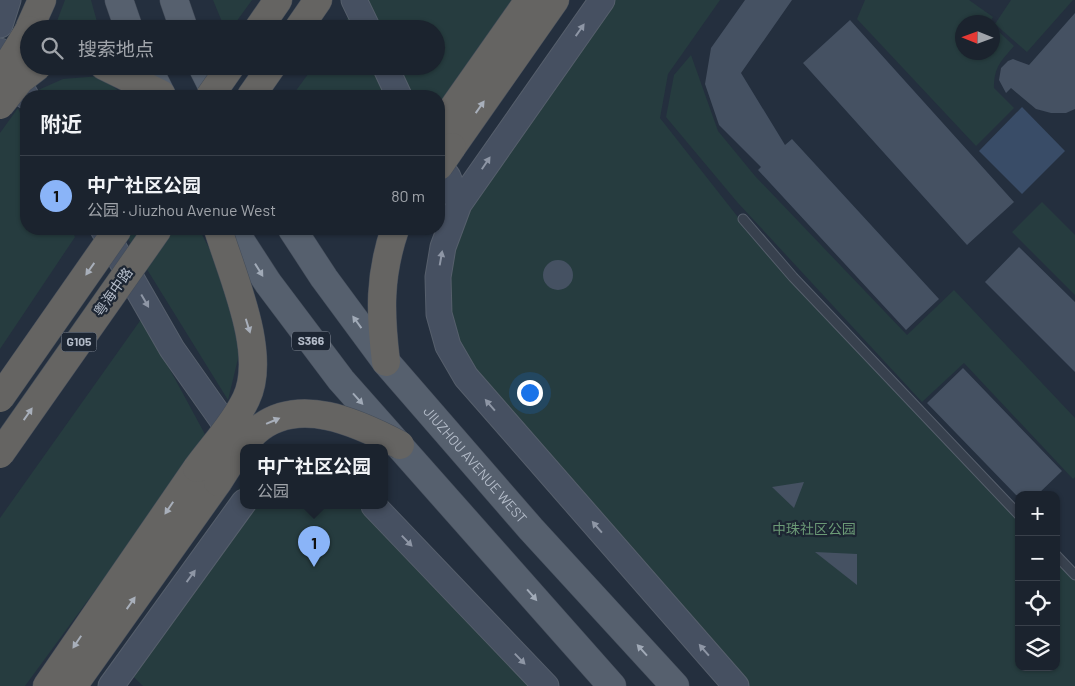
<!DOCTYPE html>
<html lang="zh">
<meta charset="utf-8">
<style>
body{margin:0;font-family:Barlow,"Noto Sans SC",sans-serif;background:#282f3a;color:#f1f3f6}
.controls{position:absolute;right:15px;bottom:15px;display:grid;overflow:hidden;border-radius:10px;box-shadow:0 1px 4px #0004}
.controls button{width:45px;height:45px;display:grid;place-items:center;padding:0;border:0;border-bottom:1px solid #39404a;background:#1b232e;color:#f1f3f6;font:25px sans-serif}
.compass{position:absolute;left:955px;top:15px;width:45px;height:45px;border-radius:50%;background:#1b232e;box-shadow:0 1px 4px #0004;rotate:271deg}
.you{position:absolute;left:529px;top:392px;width:18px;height:18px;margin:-12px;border:4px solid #fff;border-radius:50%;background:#1a73e8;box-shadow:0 0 0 8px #1a73e833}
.badge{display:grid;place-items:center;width:32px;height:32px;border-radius:50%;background:#8ab4f8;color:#111;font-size:16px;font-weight:700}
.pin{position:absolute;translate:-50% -41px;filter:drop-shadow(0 1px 2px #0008)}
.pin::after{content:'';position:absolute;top:26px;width:18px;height:15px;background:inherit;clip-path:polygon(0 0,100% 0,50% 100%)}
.popup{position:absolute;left:240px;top:444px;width:148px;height:65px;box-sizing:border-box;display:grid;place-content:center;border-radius:10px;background:#1b232e;filter:drop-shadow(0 1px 4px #0005);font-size:16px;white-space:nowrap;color:#a0a4aa}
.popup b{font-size:19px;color:#f1f3f6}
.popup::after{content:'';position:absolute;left:50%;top:100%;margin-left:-10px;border:10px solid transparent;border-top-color:#1b232e}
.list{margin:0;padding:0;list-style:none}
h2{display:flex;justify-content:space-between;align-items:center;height:65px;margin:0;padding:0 20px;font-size:21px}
h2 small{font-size:16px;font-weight:400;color:#a0a4aa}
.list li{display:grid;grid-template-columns:32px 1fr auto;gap:15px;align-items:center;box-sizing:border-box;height:80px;padding:0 20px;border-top:1px solid #39404a}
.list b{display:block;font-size:19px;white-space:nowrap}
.list p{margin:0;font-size:16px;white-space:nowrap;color:#a0a4aa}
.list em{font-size:16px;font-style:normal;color:#a0a4aa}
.icon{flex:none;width:28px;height:28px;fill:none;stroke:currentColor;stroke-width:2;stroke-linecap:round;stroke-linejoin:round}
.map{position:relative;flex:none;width:1075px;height:686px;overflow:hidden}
.search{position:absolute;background:#1b232e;box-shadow:0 1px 4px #0004;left:20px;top:20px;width:425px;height:55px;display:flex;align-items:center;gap:12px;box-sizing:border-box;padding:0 18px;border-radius:28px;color:#a0a4aa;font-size:19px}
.panel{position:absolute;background:#1b232e;box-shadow:0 1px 4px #0004;left:20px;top:90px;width:425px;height:145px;border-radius:20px}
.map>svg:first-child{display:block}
.green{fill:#263c3f}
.water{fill:#394c67}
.building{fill:#455162}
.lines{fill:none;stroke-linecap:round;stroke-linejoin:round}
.service-casing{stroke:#565f6c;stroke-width:11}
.secondary-casing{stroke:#565f6c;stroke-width:27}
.primary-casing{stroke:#414a57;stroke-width:29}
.trunk-casing{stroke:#434c59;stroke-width:29}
.service{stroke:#38414e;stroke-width:9}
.secondary{stroke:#465061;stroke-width:25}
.primary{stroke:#56606e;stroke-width:28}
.trunk{stroke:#656462;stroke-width:28}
.trunk-bridge-casing{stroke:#434c59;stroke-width:29;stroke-linecap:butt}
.trunk-bridge{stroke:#656462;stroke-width:28}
.oneway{fill:#8e96a5}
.oneway2{fill:#a8afba}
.oneway3{fill:#a1aab7}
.labels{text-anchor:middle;stroke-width:4.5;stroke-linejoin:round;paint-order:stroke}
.shield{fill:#1d2633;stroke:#878f9c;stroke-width:1}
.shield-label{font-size:12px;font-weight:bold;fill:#b4bcc9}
.street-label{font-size:14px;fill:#b4bcc9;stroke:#1d2633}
.park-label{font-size:14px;fill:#6b9a76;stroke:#1d2633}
</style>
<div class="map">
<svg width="1075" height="686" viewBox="0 0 1075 686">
<rect width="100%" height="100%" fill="#242f3e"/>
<!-- green -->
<path class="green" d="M65,0H91L99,29H54Z
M213,0H252L231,29H225Z
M361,0H515L439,108V96H292L314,66H436V29H340Z
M605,0H720L668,74L660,118L741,221L1019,517V667H1056V557L1075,577V686H744L467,377L440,278L444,247Z
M865,0H969L993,17L990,22H962V52H992L993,26L1014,46C1001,61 994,67 994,88L1014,108L976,146L857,19Z
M1011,0H1073L1027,52L995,24Z
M691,55L718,131L755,176L907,335L954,290L1075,418V477L1073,479L964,363L922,402L738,203L666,117L674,75Z
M100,76L125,96H39L36,91L63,79Z
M18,108L26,127V229H71L75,237L0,349V133Z
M1042,202L1075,235V295L1012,232Z
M122,229H199L218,265L242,342L228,400Z
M142,318L207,438L25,686H0V518Z
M244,482V506H384L554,686H143L117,661Z"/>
<!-- water -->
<path class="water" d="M1022,107L1065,151L1022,194L979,151Z"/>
<!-- building -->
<path class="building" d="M745,0H792L741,73L785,145L792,139L939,299L906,330L758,170L761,167L719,125L705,84L711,48Z
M1075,13V109L1066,113H1051L1036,109L1011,88L1006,93L999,80L1001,68L1008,61L1013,59L1029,65Z
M850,20L1014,202L967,245L803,63Z
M1019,247L1075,302V372L985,282Z
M543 275a15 15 0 1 1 30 0a15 15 0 1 1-30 0Z
M963,368L1062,471L1037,495H1016L927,403Z
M804,482L794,508L772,487Z
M815,552L857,554V585Z"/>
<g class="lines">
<defs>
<path id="service" d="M743,219L793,277L1019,515
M1056,555L1075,575"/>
<path id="secondary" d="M354,0L368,29
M602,0L459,204L443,247L438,277L439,314L448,346L466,377L736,686
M0,25L8,0
M0,51L26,96
M385,66L399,96
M439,164L448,177L459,204
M103,229L172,349L239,444
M374,506L546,686
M111,686L244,502"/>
<g id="primary">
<path d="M119,0L129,29"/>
<path d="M174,0L184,29"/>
<path d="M147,66L162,96"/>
<path d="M202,66L217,96"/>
<path d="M233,229L268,283L341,380L612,686"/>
<path id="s1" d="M292,229L324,278L386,362L531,529L675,686"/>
</g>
<path id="trunk" d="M29,29L42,0
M258,29L278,0
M298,29L318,0
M104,66L161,94
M251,96L272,66
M439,128L529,0
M452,147L555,0
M386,362C380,313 379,276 395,229
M47,686L197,468
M73,686L218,482"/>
</defs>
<!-- service casing -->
<use href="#service" class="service-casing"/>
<!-- secondary casing -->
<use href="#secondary" class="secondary-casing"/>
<!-- primary casing -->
<use href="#primary" class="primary-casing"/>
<!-- trunk casing -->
<use href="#trunk" class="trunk-casing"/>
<!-- service -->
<use href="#service" class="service"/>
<!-- secondary -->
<use href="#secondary" class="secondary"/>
<!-- primary -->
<use href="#primary" class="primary"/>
<!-- trunk -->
<use href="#trunk" class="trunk"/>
<defs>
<path id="trunk-bridge" d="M0,77L29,30
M210,96L231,66
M0,105L20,80L38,66
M439,166L452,147
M0,398L118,229
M0,454L158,229
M197,468C213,446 234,424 246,399C268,354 232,275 218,229
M218,482C229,465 240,446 255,432C297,394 358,423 400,445"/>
</defs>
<!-- trunk-bridge casing -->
<use href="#trunk-bridge" class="trunk-bridge-casing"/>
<!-- trunk-bridge -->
<use href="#trunk-bridge" class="trunk-bridge"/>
</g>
<!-- one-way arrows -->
<defs><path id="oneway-solid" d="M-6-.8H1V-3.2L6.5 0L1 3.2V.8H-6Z" transform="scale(1.25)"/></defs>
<g class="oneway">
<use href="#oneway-solid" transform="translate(580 30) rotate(-55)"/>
<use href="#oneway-solid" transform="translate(486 163) rotate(-56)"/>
<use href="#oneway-solid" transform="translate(441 258) rotate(-80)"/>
<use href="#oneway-solid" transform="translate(145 301) rotate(60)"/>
<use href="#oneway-solid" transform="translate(490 405) rotate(-131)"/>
<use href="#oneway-solid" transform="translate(597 527) rotate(-131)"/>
<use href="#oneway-solid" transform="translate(407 541) rotate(46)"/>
<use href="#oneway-solid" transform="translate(191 576) rotate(-54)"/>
<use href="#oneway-solid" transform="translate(704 650) rotate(-131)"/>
<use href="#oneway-solid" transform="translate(520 659) rotate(46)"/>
</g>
<g class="oneway2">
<use href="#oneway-solid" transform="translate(480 107) rotate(-55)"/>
<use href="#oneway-solid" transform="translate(90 269) rotate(125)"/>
<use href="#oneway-solid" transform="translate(248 326) rotate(73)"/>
<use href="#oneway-solid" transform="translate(28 414) rotate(-55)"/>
<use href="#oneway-solid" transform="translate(273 421) rotate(-23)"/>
<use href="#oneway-solid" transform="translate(169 508) rotate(124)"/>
<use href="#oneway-solid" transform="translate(131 603) rotate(-55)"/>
<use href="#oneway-solid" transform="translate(77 642) rotate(124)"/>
</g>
<g class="oneway3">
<use href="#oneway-solid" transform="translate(259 270) rotate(58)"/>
<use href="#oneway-solid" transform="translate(357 322) rotate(-126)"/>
<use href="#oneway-solid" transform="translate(358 399) rotate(48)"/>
<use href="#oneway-solid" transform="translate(532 595) rotate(49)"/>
<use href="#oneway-solid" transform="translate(642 650) rotate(-132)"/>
</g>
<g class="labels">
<!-- shield labels -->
<g class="shield">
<rect x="292" y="331.5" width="38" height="19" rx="4"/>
<rect x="61.5" y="332.5" width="35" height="19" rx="4"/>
</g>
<g class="shield-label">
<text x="311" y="345">S366</text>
<text x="79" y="346">G105</text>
</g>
<!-- street labels -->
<g class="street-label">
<text transform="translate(113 292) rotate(-55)" y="5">粤海中路</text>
<text dy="5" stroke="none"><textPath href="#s1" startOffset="299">JIUZHOU AVENUE WEST</textPath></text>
</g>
<!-- park labels -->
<g class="park-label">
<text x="814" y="534">中珠社区公园</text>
</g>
</g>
</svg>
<div class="controls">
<button>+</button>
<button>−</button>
<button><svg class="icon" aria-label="locate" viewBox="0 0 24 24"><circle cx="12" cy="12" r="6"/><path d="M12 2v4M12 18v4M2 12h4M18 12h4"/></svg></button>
<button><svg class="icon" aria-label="layers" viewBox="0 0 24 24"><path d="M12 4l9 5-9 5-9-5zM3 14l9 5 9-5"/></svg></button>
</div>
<svg class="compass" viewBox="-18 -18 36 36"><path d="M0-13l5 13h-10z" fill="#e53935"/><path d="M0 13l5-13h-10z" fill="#a0a4aa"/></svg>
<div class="you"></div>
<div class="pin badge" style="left:314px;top:567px">1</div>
<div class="popup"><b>中广社区公园</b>公园</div>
<div class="search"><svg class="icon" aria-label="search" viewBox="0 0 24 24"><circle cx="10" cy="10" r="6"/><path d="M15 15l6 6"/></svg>搜索地点</div>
<section class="panel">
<h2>附近<small></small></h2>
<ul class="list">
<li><span class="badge">1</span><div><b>中广社区公园</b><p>公园 · Jiuzhou Avenue West</p></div><em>80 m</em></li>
</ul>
</section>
</div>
